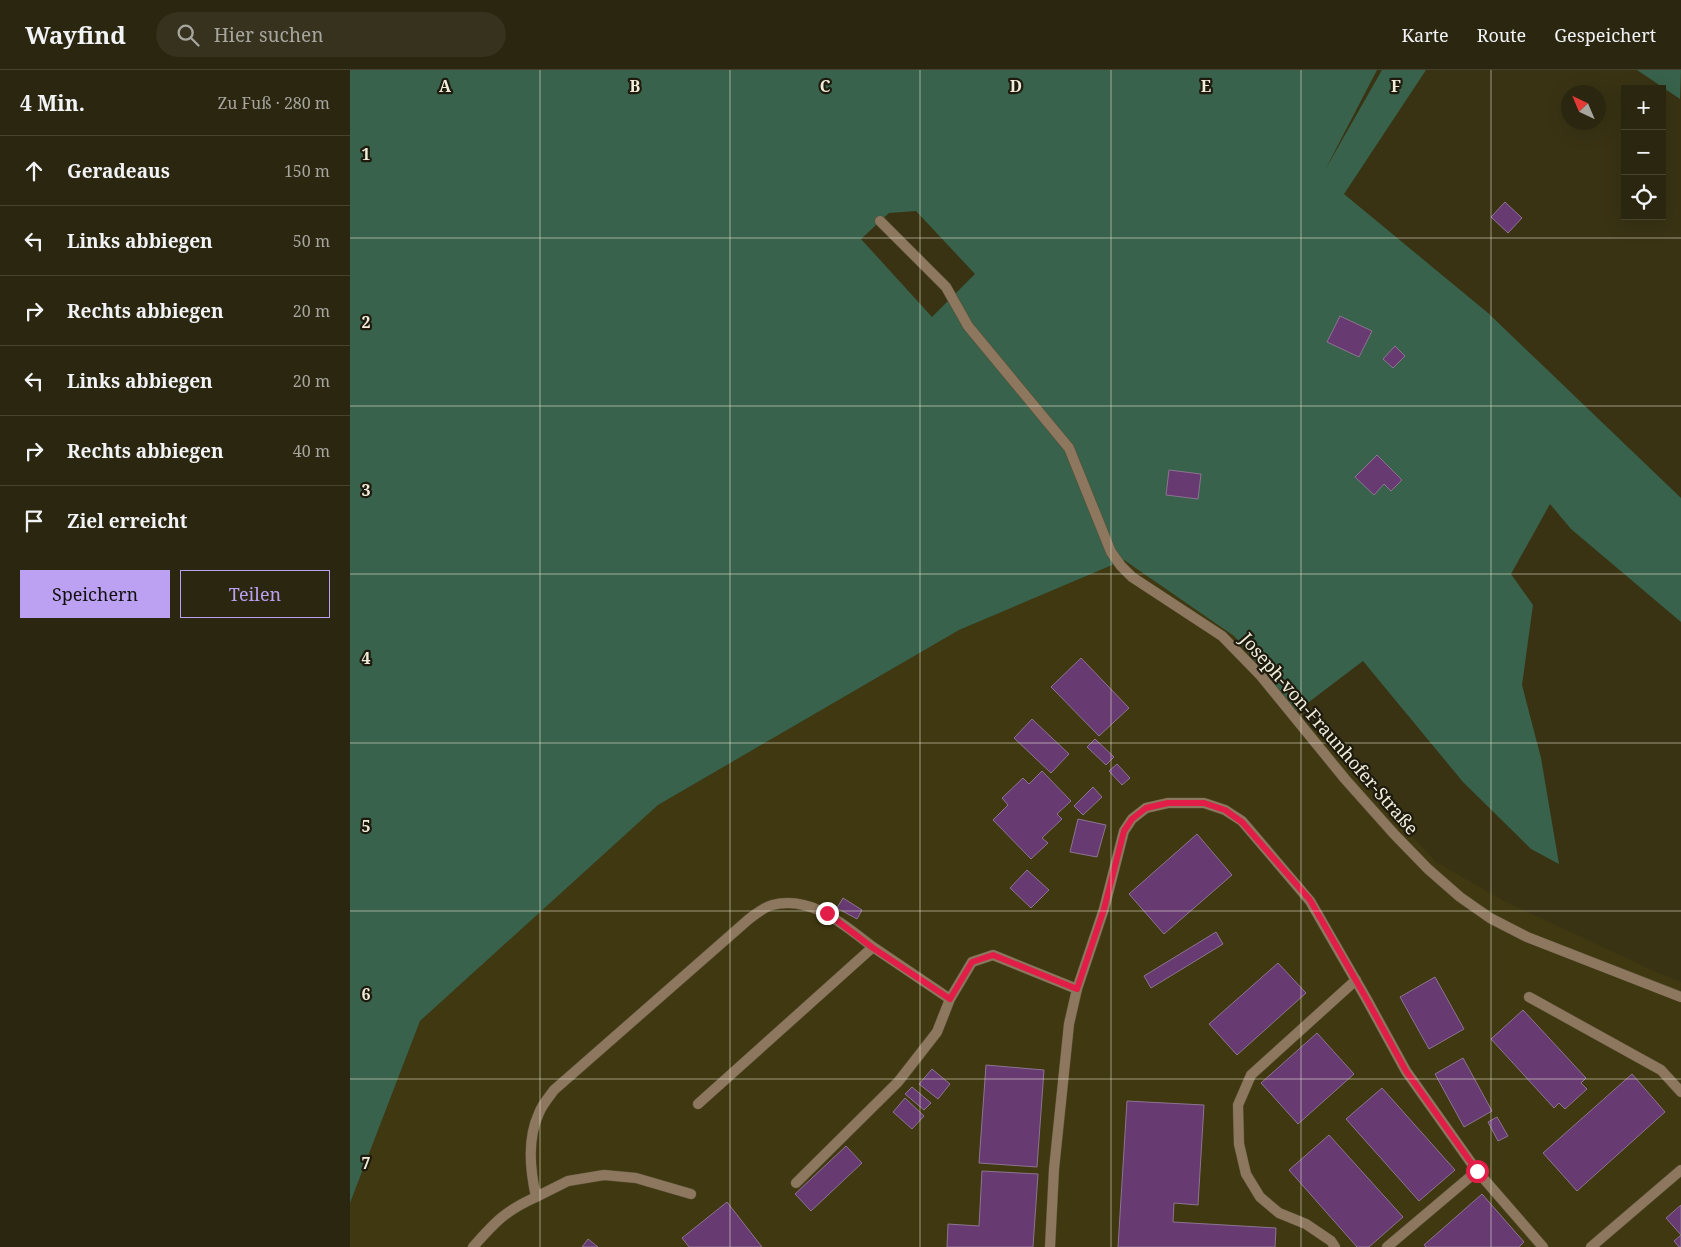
<!DOCTYPE html>
<html lang="de">
<meta charset="utf-8">
<style>
body{margin:0;font-family:"Noto Serif",serif;background:#37321d;color:#f1f3f6}
.controls{position:absolute;right:15px;top:15px;display:grid;overflow:hidden;border-radius:0px;box-shadow:0 5px 20px #0002}
.controls button{width:45px;height:45px;display:grid;place-items:center;padding:0;border:0;border-bottom:1px solid #47432f;background:#2b260f;color:#f1f3f6;font:25px sans-serif}
.compass{position:absolute;left:1211px;top:15px;width:45px;height:45px;border-radius:50%;background:#2b260f;box-shadow:0 5px 20px #0002;rotate:316deg}
.stop{position:absolute;width:15px;height:15px;margin:-11px;border:4px solid #e11d48;border-radius:50%;background:#fff}
.stop.end{background:#e11d48;border-color:#fff;box-shadow:0 1px 5px #0008}
.list{margin:0;padding:0;list-style:none}
h2{display:flex;justify-content:space-between;align-items:center;height:65px;margin:0;padding:0 20px;font-size:21px}
h2 small{font-size:16px;font-weight:400;color:#a6a59e}
.list li{display:grid;grid-template-columns:32px 1fr auto;gap:15px;align-items:center;box-sizing:border-box;height:70px;padding:0 20px;border-top:1px solid #47432f}
.list b{display:block;font-size:19px;white-space:nowrap}
.list em{font-size:16px;font-style:normal;color:#a6a59e}
.actions{display:flex;gap:10px;padding:15px 20px}
.actions a{flex:1;padding:11px 0;border:1px solid #bca0f2;border-radius:0px;text-align:center;font-size:18px;color:#bca0f2}
.actions .main{background:#bca0f2;color:#111}
.icon{flex:none;width:28px;height:28px;fill:none;stroke:currentColor;stroke-width:2;stroke-linecap:round;stroke-linejoin:round}
.map{position:relative;flex:none;width:1331px;height:1177px;overflow:hidden}
header{display:flex;align-items:center;gap:30px;box-sizing:border-box;height:70px;padding:0 25px;background:#2b260f;border-bottom:1px solid #47432f}
header strong{font-size:24px}
nav{display:flex;gap:28px;margin-inline-start:auto;font-size:18px}
.search{width:350px;height:45px;background:#37321d;display:flex;align-items:center;gap:12px;box-sizing:border-box;padding:0 18px;border-radius:28px;color:#a6a59e;font-size:19px}
main{display:flex}
aside{flex:1;background:#2b260f}
.map>svg:first-child{display:block}
.built{fill:#403810}
.green{fill:#38624b;fill-rule:evenodd}
.building{fill:#673a71;stroke:#8b7590}
.lines{fill:none;stroke-linecap:round;stroke-linejoin:round}
.lane-casing{stroke:#565134;stroke-width:11}
.street-casing{stroke:#565134;stroke-width:11}
.lane{stroke:#8d775e;stroke-width:10}
.street{stroke:#8d775e;stroke-width:10}
.route{stroke:#e11d48;stroke-width:6}
.grid{fill:none;stroke:#f1eddb;stroke-width:1;stroke-opacity:0.55}
.labels{text-anchor:middle;stroke-width:4.5;stroke-linejoin:round;paint-order:stroke}
.street-label{font-size:18px;fill:#f1eddb;stroke:#1e1b0e}
.grid-label{font-size:16px;text-anchor:middle;font-weight:bold;fill:#f1eddb;stroke:#1e1b0e;stroke-width:4.5;stroke-linejoin:round;paint-order:stroke}
</style>
<header>
<strong>Wayfind</strong>
<div class="search"><svg class="icon" aria-label="search" viewBox="0 0 24 24"><circle cx="10" cy="10" r="6"/><path d="M15 15l6 6"/></svg>Hier suchen</div>
<nav><a>Karte</a><a>Route</a><a>Gespeichert</a></nav>
</header>
<main>
<aside>
<h2>4 Min.<small>Zu Fuß · 280 m</small></h2>
<ul class="list">
<li><svg class="icon" aria-label="ahead" viewBox="0 0 24 24"><path d="M12 20V5M6 11l6-6 6 6"/></svg><div><b>Geradeaus</b></div><em>150 m</em></li>
<li><svg class="icon" aria-label="left" viewBox="0 0 24 24"><path d="M17 20v-9H6M10 6l-5 5 5 5"/></svg><div><b>Links abbiegen</b></div><em>50 m</em></li>
<li><svg class="icon" aria-label="right" viewBox="0 0 24 24"><path d="M7 20v-9h11M14 6l5 5-5 5"/></svg><div><b>Rechts abbiegen</b></div><em>20 m</em></li>
<li><svg class="icon" aria-label="left" viewBox="0 0 24 24"><path d="M17 20v-9H6M10 6l-5 5 5 5"/></svg><div><b>Links abbiegen</b></div><em>20 m</em></li>
<li><svg class="icon" aria-label="right" viewBox="0 0 24 24"><path d="M7 20v-9h11M14 6l5 5-5 5"/></svg><div><b>Rechts abbiegen</b></div><em>40 m</em></li>
<li><svg class="icon" aria-label="arrive" viewBox="0 0 24 24"><path d="M6 21V4h12l-3 4 3 4H6"/></svg><div><b>Ziel erreicht</b></div></li>
</ul>
<div class="actions"><a class="main">Speichern</a><a>Teilen</a></div>
</aside>
<div class="map">
<svg width="1331" height="1177" viewBox="0 0 1331 1177">
<rect width="100%" height="100%" fill="#393314"/>
<!-- built -->
<path class="built" d="M774,490L884,566L947,641L1086,792L1154,831L1306,902L1331,912V1177H0V1133L70,951L308,735L609,560Z"/>
<!-- green -->
<path class="green" d="M0,0H1027L975,100L1032,0H1076L994,124L1138,243L1331,428V552L1221,459L1200,434L1161,504L1183,535L1172,615L1191,688L1209,794L1181,779L1113,712L1013,591L947,641L884,566L774,490L609,560L308,735L70,951L0,1133ZM566,141L625,204L582,247L511,169L539,143Z
M1287,0H1331L1330,29Z"/>
<!-- building -->
<path class="building" d="M1155,132L1172,148L1158,163L1141,147Z
M990,246L1022,261L1009,287L977,272Z
M1045,276L1055,286L1043,298L1033,289Z
M1027,385L1052,410L1041,421L1034,414L1024,425L1005,407Z
M819,400L851,404L848,429L816,425Z
M731,588L779,638L749,666L701,617Z
M682,649L719,684L701,703L664,668Z
M745,669L764,687L756,695L737,677Z
M767,694L780,708L772,715L759,701Z
M692,701L721,731L707,744L712,749L692,768L698,773L681,789L643,750L658,735L652,728L673,708L679,714Z
M743,717L752,727L733,745L724,736Z
M728,749L756,755L747,787L720,782Z
M847,764L882,805L814,864L779,824Z
M677,800L699,820L681,838L660,818Z
M493,828L512,840L507,849L487,838Z
M866,862L873,874L801,918L794,906Z
M928,893L956,923L887,985L859,954Z
M1085,907L1114,959L1079,979L1050,927Z
M1173,940L1236,1008L1231,1013L1237,1019L1215,1039L1209,1033L1204,1038L1141,969Z
M967,963L1004,1004L948,1054L911,1013Z
M1113,988L1142,1041L1114,1057L1085,1004Z
M636,995L694,1000L687,1097L629,1093Z
M582,999L600,1014L588,1029L569,1014Z
M1282,1004L1315,1042L1227,1121L1193,1083Z
M562,1017L581,1033L574,1040L555,1024Z
M1032,1018L1105,1100L1069,1131L996,1049Z
M555,1028L574,1046L562,1059L543,1042Z
M777,1031L854,1035L848,1135L824,1133L823,1152L926,1158L925,1177H768Z
M1147,1047L1158,1066L1148,1071L1138,1052Z
M979,1065L1053,1147L1019,1177H1007L939,1100Z
M496,1076L512,1093L461,1141L445,1124Z
M632,1101L688,1104L683,1177H597L598,1154L629,1156Z
M1132,1124L1174,1172L1169,1177H1076L1074,1175Z
M377,1132L412,1177H339L332,1168Z
M1331,1135V1165L1316,1148Z
M1331,1165V1177H1329L1324,1171Z
M238,1169L248,1177H232Z"/>
<g class="lines">
<defs>
<path id="lane" d="M530,151L596,217L618,256L719,378L761,482L771,496L782,507L872,566L911,606L995,709L1044,764L1078,799L1110,827L1140,848L1177,867L1331,927
M1179,927L1311,1000L1331,1022
M348,1034L523,877L600,929L622,892L643,885L727,919
M446,1113L548,1012L587,962L600,929
M186,1127L218,1111L254,1105L286,1108L341,1124
M123,1177C145,1152 155,1141 186,1127C180,1099 177,1069 189,1043C192,1035 199,1027 204,1020L399,849C406,844 414,837 422,835C462,825 494,855 523,877
M985,1177L981,1171L956,1154L929,1143L910,1127L896,1104L889,1074L888,1035L901,1005L1006,910
M1037,1177L1127,1101
M1241,1177L1331,1100"/>
<path id="street" d="M700,1177L704,1099L719,954L727,919L754,839L774,761L782,749L796,738L818,733H854L875,740L892,751L960,831L1016,928L1056,1001L1127,1101L1193,1177"/>
</defs>
<!-- lane casing -->
<use href="#lane" class="lane-casing"/>
<!-- street casing -->
<use href="#street" class="street-casing"/>
<!-- lane -->
<use href="#lane" class="lane"/>
<!-- street -->
<use href="#street" class="street"/>
</g>
<g class="lines">
<!-- route -->
<path class="route" d="M477,843L523,878L600,929L622,892L643,885L727,919L754,839L774,761L782,749L796,738L818,733H854L875,740L892,752L960,830L1016,928L1056,1001L1127,1101"/>
</g>
<!-- grid -->
<path class="grid" d="M190,0V1177M380,0V1177M570,0V1177M761,0V1177M951,0V1177M1141,0V1177M0,168H1331M0,336H1331M0,504H1331M0,673H1331M0,841H1331M0,1009H1331"/>
<g class="labels">
<!-- street labels -->
<g class="street-label">
<text transform="translate(979 664) rotate(49)" y="6">Joseph-von-Fraunhofer-Straße</text>
</g>
</g>
<g class="grid-label">
<text x="95" y="22">A</text>
<text x="285" y="22">B</text>
<text x="475" y="22">C</text>
<text x="666" y="22">D</text>
<text x="856" y="22">E</text>
<text x="1046" y="22">F</text>
<text x="16" y="90">1</text>
<text x="16" y="258">2</text>
<text x="16" y="426">3</text>
<text x="16" y="594">4</text>
<text x="16" y="762">5</text>
<text x="16" y="930">6</text>
<text x="16" y="1099">7</text>
</g>
</svg>
<div class="controls">
<button>+</button>
<button>−</button>
<button><svg class="icon" aria-label="locate" viewBox="0 0 24 24"><circle cx="12" cy="12" r="6"/><path d="M12 2v4M12 18v4M2 12h4M18 12h4"/></svg></button>
</div>
<svg class="compass" viewBox="-18 -18 36 36"><path d="M0-13l5 13h-10z" fill="#e53935"/><path d="M0 13l5-13h-10z" fill="#a6a59e"/></svg>
<div class="stop" style="left:1127px;top:1101px"></div>
<div class="stop end" style="left:477px;top:843px"></div>
</div>
</main>
